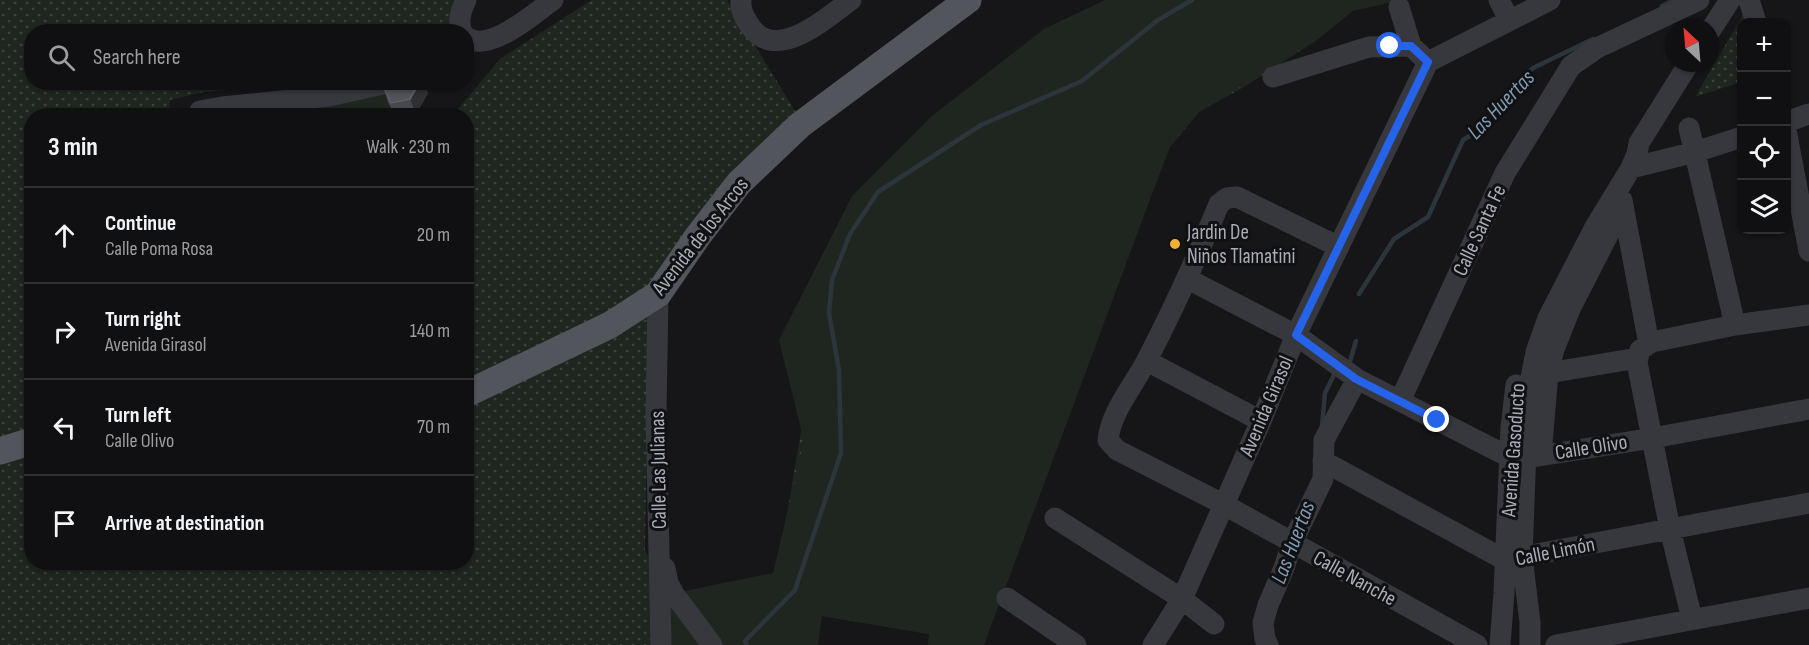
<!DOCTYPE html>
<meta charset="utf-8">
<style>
body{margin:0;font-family:"Sofia Sans Condensed",sans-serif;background:#19191b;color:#f1f3f6}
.controls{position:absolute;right:18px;top:18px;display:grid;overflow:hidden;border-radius:12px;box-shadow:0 2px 4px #0004}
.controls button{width:54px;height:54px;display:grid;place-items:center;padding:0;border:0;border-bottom:2px solid #303032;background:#101012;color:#f1f3f6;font:30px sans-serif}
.compass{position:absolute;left:1665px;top:18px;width:54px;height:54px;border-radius:50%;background:#101012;box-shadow:0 2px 4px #0004;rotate:334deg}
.stop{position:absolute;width:18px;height:18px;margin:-14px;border:4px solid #2563eb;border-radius:50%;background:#fff}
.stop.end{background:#2563eb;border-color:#fff;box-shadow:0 2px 6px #0008}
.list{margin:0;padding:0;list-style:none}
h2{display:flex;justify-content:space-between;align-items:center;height:78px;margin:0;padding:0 24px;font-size:26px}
h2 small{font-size:20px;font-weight:400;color:#9c9d9f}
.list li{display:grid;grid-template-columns:39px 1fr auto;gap:18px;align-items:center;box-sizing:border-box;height:96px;padding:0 24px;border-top:2px solid #303032}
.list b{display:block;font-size:22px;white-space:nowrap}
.list p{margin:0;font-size:20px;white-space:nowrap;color:#9c9d9f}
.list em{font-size:20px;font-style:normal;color:#9c9d9f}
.icon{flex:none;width:33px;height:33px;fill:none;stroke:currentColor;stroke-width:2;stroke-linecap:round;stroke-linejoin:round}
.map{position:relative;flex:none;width:1809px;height:645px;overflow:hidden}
.search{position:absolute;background:#101012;box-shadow:0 2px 4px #0004;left:24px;top:24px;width:450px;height:66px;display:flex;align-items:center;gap:15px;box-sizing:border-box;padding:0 21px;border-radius:24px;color:#9c9d9f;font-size:22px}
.panel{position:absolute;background:#101012;box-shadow:0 2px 4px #0004;left:24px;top:108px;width:450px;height:462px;border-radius:24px}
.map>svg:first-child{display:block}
.grass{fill:url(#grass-dots)}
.park{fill:#1e261f}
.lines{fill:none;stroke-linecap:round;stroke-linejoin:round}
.stream{stroke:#2c353c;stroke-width:4.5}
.minor{stroke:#37383d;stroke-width:21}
.major{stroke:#53555c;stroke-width:27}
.wall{fill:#47494d}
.shaded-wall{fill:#2f3033}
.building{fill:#525359;stroke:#5f6168;stroke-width:1.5}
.route{stroke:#2563eb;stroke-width:8}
.poi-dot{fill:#f2b134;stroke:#111113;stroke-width:2}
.labels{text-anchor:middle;stroke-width:6;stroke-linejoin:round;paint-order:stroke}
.street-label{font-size:21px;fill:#a8adb8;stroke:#111113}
.poi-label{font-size:21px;fill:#a8adb8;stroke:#111113;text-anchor:start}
.water-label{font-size:22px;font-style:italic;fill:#7f9bb3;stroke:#111113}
</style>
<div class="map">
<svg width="1809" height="645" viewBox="0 0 1809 645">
<defs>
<pattern id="grass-dots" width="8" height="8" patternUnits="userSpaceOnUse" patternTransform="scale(1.5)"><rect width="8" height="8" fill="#1e261f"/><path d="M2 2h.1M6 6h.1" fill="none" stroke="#3c433d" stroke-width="1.8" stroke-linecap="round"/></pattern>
</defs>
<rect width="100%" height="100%" fill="#161618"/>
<!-- grass -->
<path class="grass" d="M0,0H461L451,22L437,31L32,32V82L295,83L204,92L170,100L167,115L32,116V562H466V116L453,115L500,59L592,0H727L797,114L659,268L648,372L645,550L666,598L776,578L802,426L784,345L1348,0L1317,40L1244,87L1199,112L1170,147L976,645L929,634L822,616L815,645H0Z
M1747,8L1751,22H1742L1741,82L1695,97Z"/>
<!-- park -->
<path class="park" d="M1105,0H1392V2L1353,11L1317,40L1199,112L1170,146L984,645H928L929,634L822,616L818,645H672L665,595L773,573L804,441L779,340L852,196L932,116L1044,29Z
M395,87V115L220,116Z"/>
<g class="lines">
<!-- stream -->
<path class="stream" d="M1662,6L1674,0
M1359,294L1394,239L1428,217L1463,140L1478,131L1496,106L1533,68L1593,39
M1349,365L1356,341
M1322,426L1325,393L1336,371
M747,645L745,641L795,590L841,453L839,370L829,313L832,280L850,234L878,192L981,125L1082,81L1158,20L1192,0"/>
<!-- minor -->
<path class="minor" d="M741,0C740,10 744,17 750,26C776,64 826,18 851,0
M1499,0L1509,20
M1749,0L1756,22
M1399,7L1411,46
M1710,31L1730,0
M462,32C457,21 461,10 466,0
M466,37C489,54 533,14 553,0
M1273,77L1369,47L1411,46L1428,62
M199,116L200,111L222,107L329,96L392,82
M1786,122L1809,114
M1689,128L1735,325
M1786,130L1809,251
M1631,168L1695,152L1742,137
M1622,200L1649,344
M1339,247L1237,197L1227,198L1219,204C1197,257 1174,308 1148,358C1135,384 1111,411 1108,440L1117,450L1223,504L1477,645
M1188,279L1296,335L1357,379L1511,458H1526L1653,438L1809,409
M658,294L656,414L661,645
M1147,361L1261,421
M1548,373L1638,358
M1400,401L1505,173L1571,66L1597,48L1699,0
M1541,455L1548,373L1554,349L1570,309L1612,227L1616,202
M1323,461L1505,560L1809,503
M1055,518L1182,599L1214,624
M665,568L668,583L674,594L712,645
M1007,598L1076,645
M1692,619L1670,529L1637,362L1640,350L1652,342L1735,325L1809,315
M1153,645L1182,599L1261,421L1296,335L1428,62L1550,0
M1268,645L1265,639L1263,623L1268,605L1284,568L1292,543L1323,479L1324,440L1357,379
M1500,645L1504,593L1511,427L1516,385
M1530,645V622L1522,557L1528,394L1536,352L1548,318L1595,227L1631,168L1637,154L1639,143L1689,63
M1556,645L1809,598"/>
<!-- major -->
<path class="major" d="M466,394L610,325L658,294L698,236L739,183L800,125L968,0
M0,451L32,441"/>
</g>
<!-- wall -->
<path class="wall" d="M383,86L428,93L416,114L411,116H395L388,102Z"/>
<!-- shaded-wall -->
<path class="shaded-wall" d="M420,82H424L428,93L416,114L410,99Z"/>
<!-- building -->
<path class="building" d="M384,82H420L410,99L391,103L383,86Z"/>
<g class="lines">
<!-- route -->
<path class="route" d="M1390,46H1411L1428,62L1296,335L1356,379L1437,420"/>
</g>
<!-- markers -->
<circle class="poi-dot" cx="1175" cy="244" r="6"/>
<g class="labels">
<!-- street labels -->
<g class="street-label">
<text transform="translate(1479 230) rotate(-65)" y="7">Calle Santa Fe</text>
<text transform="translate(700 236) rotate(-52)" y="7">Avenida de los Arcos</text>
<text transform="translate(1266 406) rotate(-67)" y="7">Avenida Girasol</text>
<text transform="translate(1591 447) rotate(-9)" y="7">Calle Olivo</text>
<text transform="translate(1513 450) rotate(-86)" y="7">Avenida Gasoducto</text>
<text transform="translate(658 470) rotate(-91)" y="7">Calle Las Julianas</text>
<text transform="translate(1555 551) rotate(-11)" y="7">Calle Limón</text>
<text transform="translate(1355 578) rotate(29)" y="7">Calle Nanche</text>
</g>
<!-- poi labels -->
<g class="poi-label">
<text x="1187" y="239">Jardin De<tspan x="1187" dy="24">Niños Tlamatini</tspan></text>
</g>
<!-- water labels -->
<g class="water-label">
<text transform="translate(1500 104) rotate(-46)" y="8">Las Huertas</text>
<text transform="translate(1292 542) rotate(-69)" y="8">Las Huertas</text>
</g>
</g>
</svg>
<div class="controls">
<button>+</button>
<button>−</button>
<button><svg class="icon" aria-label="locate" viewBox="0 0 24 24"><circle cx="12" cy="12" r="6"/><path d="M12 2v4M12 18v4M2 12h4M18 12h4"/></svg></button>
<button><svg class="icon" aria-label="layers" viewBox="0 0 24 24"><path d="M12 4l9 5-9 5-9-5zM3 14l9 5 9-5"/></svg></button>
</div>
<svg class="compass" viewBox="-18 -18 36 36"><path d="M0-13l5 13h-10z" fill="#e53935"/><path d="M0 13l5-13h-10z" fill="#9c9d9f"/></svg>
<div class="stop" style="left:1390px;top:46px"></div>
<div class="stop end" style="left:1437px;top:420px"></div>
<div class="search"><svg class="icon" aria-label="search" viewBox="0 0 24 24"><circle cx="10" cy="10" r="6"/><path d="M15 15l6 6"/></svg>Search here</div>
<section class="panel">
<h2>3 min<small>Walk · 230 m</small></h2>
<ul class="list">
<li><svg class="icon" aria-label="ahead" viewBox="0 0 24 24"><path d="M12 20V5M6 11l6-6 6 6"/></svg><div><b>Continue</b><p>Calle Poma Rosa</p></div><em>20 m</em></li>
<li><svg class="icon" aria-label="right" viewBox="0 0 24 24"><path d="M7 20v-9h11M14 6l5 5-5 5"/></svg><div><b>Turn right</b><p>Avenida Girasol</p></div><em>140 m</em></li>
<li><svg class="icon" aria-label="left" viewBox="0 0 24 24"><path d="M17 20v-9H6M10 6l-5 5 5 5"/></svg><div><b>Turn left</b><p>Calle Olivo</p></div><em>70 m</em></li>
<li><svg class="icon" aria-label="arrive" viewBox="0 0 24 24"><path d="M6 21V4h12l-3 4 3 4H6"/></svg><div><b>Arrive at destination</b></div></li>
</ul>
</section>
</div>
